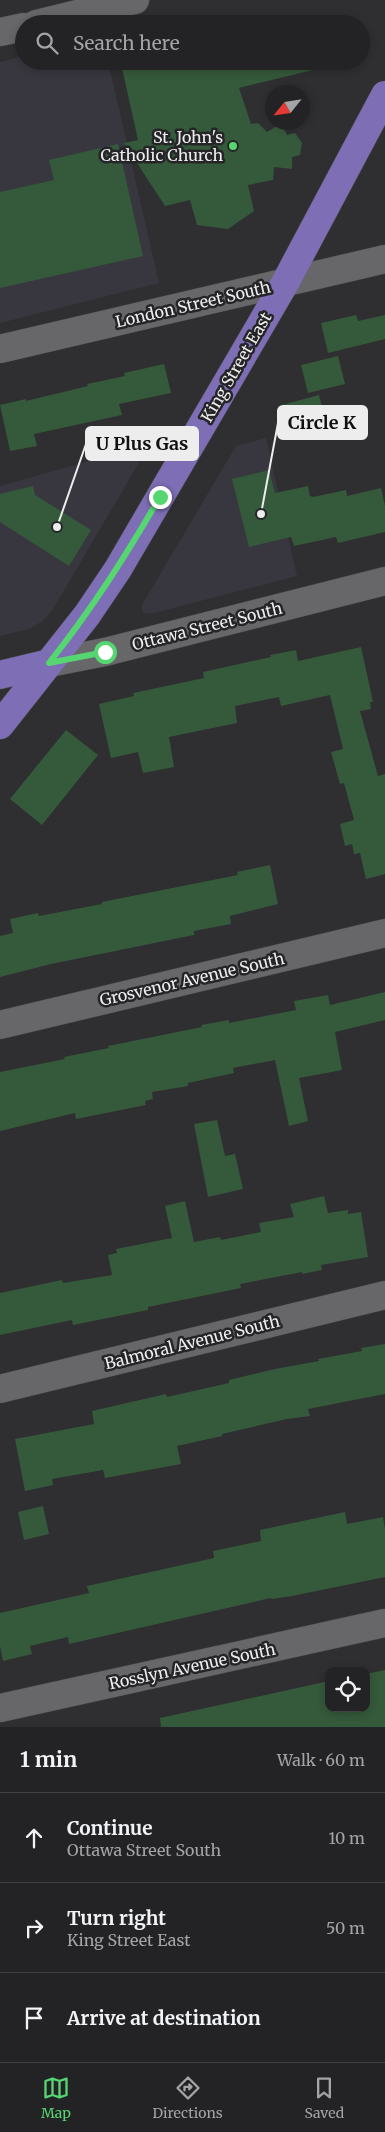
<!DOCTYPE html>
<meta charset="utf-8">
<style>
body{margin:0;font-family:Merriweather,serif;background:#2f2f32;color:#f1f3f6}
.controls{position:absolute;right:15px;bottom:15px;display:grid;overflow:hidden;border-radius:10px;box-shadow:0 2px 8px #0003}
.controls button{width:45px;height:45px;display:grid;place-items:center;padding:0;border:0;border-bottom:1px solid #404042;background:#232325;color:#f1f3f6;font:25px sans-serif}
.compass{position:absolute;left:265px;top:85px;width:45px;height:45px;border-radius:50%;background:#232325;box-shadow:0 2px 8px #0003;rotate:240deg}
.stop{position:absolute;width:15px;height:15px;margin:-11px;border:4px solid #55d671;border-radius:50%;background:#fff}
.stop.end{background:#55d671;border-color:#fff;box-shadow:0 1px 5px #0008}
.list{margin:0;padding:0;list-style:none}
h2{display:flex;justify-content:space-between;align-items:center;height:65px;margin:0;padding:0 20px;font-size:21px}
h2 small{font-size:16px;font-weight:400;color:#a3a4a7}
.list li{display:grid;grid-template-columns:32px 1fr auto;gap:15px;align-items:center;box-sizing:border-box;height:90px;padding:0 20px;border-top:1px solid #404042}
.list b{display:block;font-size:19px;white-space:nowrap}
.list p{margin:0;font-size:16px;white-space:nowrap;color:#a3a4a7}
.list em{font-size:16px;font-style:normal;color:#a3a4a7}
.icon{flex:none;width:28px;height:28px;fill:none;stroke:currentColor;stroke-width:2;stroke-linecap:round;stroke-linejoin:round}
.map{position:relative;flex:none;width:385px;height:1727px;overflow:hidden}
.search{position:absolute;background:#232325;box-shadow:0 2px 8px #0003;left:15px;right:15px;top:15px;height:55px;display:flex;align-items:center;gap:12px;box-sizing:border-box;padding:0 18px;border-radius:28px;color:#a3a4a7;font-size:19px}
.sheet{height:335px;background:#232325}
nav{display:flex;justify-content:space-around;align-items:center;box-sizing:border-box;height:70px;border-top:1px solid #404042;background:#232325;font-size:14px;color:#a3a4a7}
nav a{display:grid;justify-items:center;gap:2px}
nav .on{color:#55d671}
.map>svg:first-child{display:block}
.built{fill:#38373f}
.building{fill:#35593b}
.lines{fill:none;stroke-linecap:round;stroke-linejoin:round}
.minor-casing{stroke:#4a4a4c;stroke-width:29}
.major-casing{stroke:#4a4a4c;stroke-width:29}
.minor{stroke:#67676a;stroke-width:28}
.major{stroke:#7d6eb5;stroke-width:28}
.route{stroke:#55d671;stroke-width:6}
.poi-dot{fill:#55d671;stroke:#252527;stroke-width:2}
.labels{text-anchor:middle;stroke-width:5;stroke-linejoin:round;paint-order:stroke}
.poi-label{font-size:16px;fill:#ededee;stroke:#252527;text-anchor:end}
.street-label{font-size:16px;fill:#ededee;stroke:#252527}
.leader{fill:none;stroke:#ededee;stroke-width:2}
.callout-dot{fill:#ededee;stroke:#252527;stroke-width:2}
.callout{fill:#ededee;stroke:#ededee;stroke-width:2}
.callout-label{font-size:18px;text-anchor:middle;font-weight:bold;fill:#111}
</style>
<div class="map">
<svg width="385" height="1727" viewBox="0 0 385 1727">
<rect width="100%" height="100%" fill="#2f2f31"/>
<!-- built -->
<path class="built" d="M24,56V61H108L159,283L0,323V62Z
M266,438L297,576L150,614L144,613L142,611V605L236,446Z
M150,444L53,609L43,621L29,629L0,636V486Z"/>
<!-- building -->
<path class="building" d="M151,61H316L317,69L239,88L251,124L258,123L267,132L281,124L287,135L295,133L302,143L300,155L292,157V169L274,167L273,180L248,185L254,211L228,229L197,225L190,200L165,206L124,143L138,140L122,68Z
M118,144L143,256L0,288V192L54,180L49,160Z
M356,315L358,321L385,315V339L328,353L321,323Z
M338,356L345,384L308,393L301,365Z
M164,364L171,393L119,404L122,415L34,434L37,446L10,451L0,405L26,399V401L88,386L87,384L125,376L124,373Z
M319,395L326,423L289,432L282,405Z
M269,470L275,493L308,486L310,496L313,497L346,490L347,496L381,488L385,506V532L338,543L336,537L294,546L291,537L249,547L232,479Z
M33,486L35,495L91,530L69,566L0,522V494Z
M361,647L373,702H370L371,709L360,711L378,776L385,774V874L366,879L360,853L354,854L352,844L345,846L340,824L354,820L344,783L340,784L331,752L343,749L330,695L281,706L279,697L235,706L237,723L169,737L174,767L143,773L138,752L111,758L99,704L134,696L133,693L204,678L203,672L271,657L270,655L296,650L298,661Z
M66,730L98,755L42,825L10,799Z
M270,865L278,904L230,916L231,924L194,931V935L51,964L0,977V936L13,933L10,919L38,913L39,916L102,904V902L117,899L238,875L237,872Z
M385,992V1020L335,1032L342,1070L299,1078L308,1121L289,1126L275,1060L233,1068L234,1073L188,1083V1086L152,1092L153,1099L145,1101L146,1105L76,1119L75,1113L0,1131V1072L65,1059L64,1057L109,1048L108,1046L202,1027L201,1025L229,1020V1023L296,1010L294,1001L328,995L330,1005Z
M217,1120L225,1156L235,1154L243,1189L208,1197L194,1124Z
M324,1196L328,1213L348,1210V1214L361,1212L368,1257L321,1265L322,1270L302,1274V1272L240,1284L241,1288L148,1307V1310L73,1325L72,1320L0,1335V1293L62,1280L63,1283L112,1275L108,1255L117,1253L116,1249L172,1238L165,1206L185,1201L194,1242L220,1237L221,1240L261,1232L259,1223L294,1217L290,1204Z
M385,1344V1394L308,1409L310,1416L287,1419L222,1434V1436L177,1446L181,1464L105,1478L103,1470L52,1479L53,1485L25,1491L15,1439L94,1424L92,1411L166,1394L167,1397L229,1383V1380L275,1369L319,1361L318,1359L362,1351L361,1348Z
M43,1506L49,1534L24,1540L18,1512Z
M345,1512L347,1524L383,1517L385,1529V1577L292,1596L272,1599L271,1598L69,1644L68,1637L30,1646L32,1654L3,1661L0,1646V1613L89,1593L87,1586L214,1558L213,1551L261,1541L260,1530Z
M385,1670V1727H161L160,1718L329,1681V1708H366V1674Z"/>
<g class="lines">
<defs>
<path id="minor" d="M36,24L135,0
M0,32L24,27
M0,349L385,259
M49,663L105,652L385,581
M0,1025L385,933
M0,1389L385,1295
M0,1708L385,1623"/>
<path id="major" d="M0,675L49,663
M0,725L87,615L118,569L285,283L385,95"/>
</defs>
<!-- minor casing -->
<use href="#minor" class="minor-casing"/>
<!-- major casing -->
<use href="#major" class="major-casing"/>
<!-- minor -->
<use href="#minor" class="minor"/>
<!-- major -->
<use href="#major" class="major"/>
</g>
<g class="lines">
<!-- route -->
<path class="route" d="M105,652L49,663C92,609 125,557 160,497"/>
</g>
<!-- markers -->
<circle class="poi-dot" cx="233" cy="146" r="5"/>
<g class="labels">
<!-- poi labels -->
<g class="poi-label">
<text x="223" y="143">St. John's<tspan x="223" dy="18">Catholic Church</tspan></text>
</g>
<!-- street labels -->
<g class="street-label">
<text transform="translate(193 304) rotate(-13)" y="6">London Street South</text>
<text transform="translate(236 367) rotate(-60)" y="6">King Street East</text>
<text transform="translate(207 626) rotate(-14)" y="6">Ottawa Street South</text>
<text transform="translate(192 979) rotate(-13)" y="6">Grosvenor Avenue South</text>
<text transform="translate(192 1342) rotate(-14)" y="6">Balmoral Avenue South</text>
<text transform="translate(192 1666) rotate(-12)" y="6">Rosslyn Avenue South</text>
</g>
</g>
<!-- callouts -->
<path class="leader" d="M261 514L278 423M57 527L86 444"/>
<g class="callout-dot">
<circle cx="261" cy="514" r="5"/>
<circle cx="57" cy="527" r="5"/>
</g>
<g class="callout">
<rect x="278" y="406" width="89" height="33" rx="5"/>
<rect x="86" y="427" width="112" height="33" rx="5"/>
</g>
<g class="callout-label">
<text x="322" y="429">Circle K</text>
<text x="142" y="450">U Plus Gas</text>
</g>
</svg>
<div class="controls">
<button><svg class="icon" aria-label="locate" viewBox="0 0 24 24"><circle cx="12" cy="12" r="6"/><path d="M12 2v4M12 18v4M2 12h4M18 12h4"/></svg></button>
</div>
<svg class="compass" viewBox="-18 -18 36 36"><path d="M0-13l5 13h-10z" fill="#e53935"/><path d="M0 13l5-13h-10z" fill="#a3a4a7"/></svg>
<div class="stop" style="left:105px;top:652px"></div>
<div class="stop end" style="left:160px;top:497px"></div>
<div class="search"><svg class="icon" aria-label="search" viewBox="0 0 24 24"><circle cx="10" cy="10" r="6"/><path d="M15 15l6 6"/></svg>Search here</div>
</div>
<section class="sheet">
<h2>1 min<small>Walk · 60 m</small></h2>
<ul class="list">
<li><svg class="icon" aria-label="ahead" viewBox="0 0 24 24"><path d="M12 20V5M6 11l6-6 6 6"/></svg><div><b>Continue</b><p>Ottawa Street South</p></div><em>10 m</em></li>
<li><svg class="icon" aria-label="right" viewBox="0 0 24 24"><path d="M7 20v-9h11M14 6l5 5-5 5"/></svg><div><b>Turn right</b><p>King Street East</p></div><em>50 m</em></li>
<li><svg class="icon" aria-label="arrive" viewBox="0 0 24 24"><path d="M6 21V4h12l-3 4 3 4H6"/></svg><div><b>Arrive at destination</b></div></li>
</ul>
</section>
<nav>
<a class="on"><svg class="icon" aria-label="map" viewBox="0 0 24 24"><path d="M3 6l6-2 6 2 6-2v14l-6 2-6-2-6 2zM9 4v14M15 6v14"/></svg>Map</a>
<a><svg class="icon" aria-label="directions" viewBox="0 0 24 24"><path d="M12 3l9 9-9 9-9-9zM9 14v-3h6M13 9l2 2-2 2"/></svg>Directions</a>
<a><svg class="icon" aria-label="saved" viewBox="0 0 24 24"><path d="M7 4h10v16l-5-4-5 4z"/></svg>Saved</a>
</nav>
